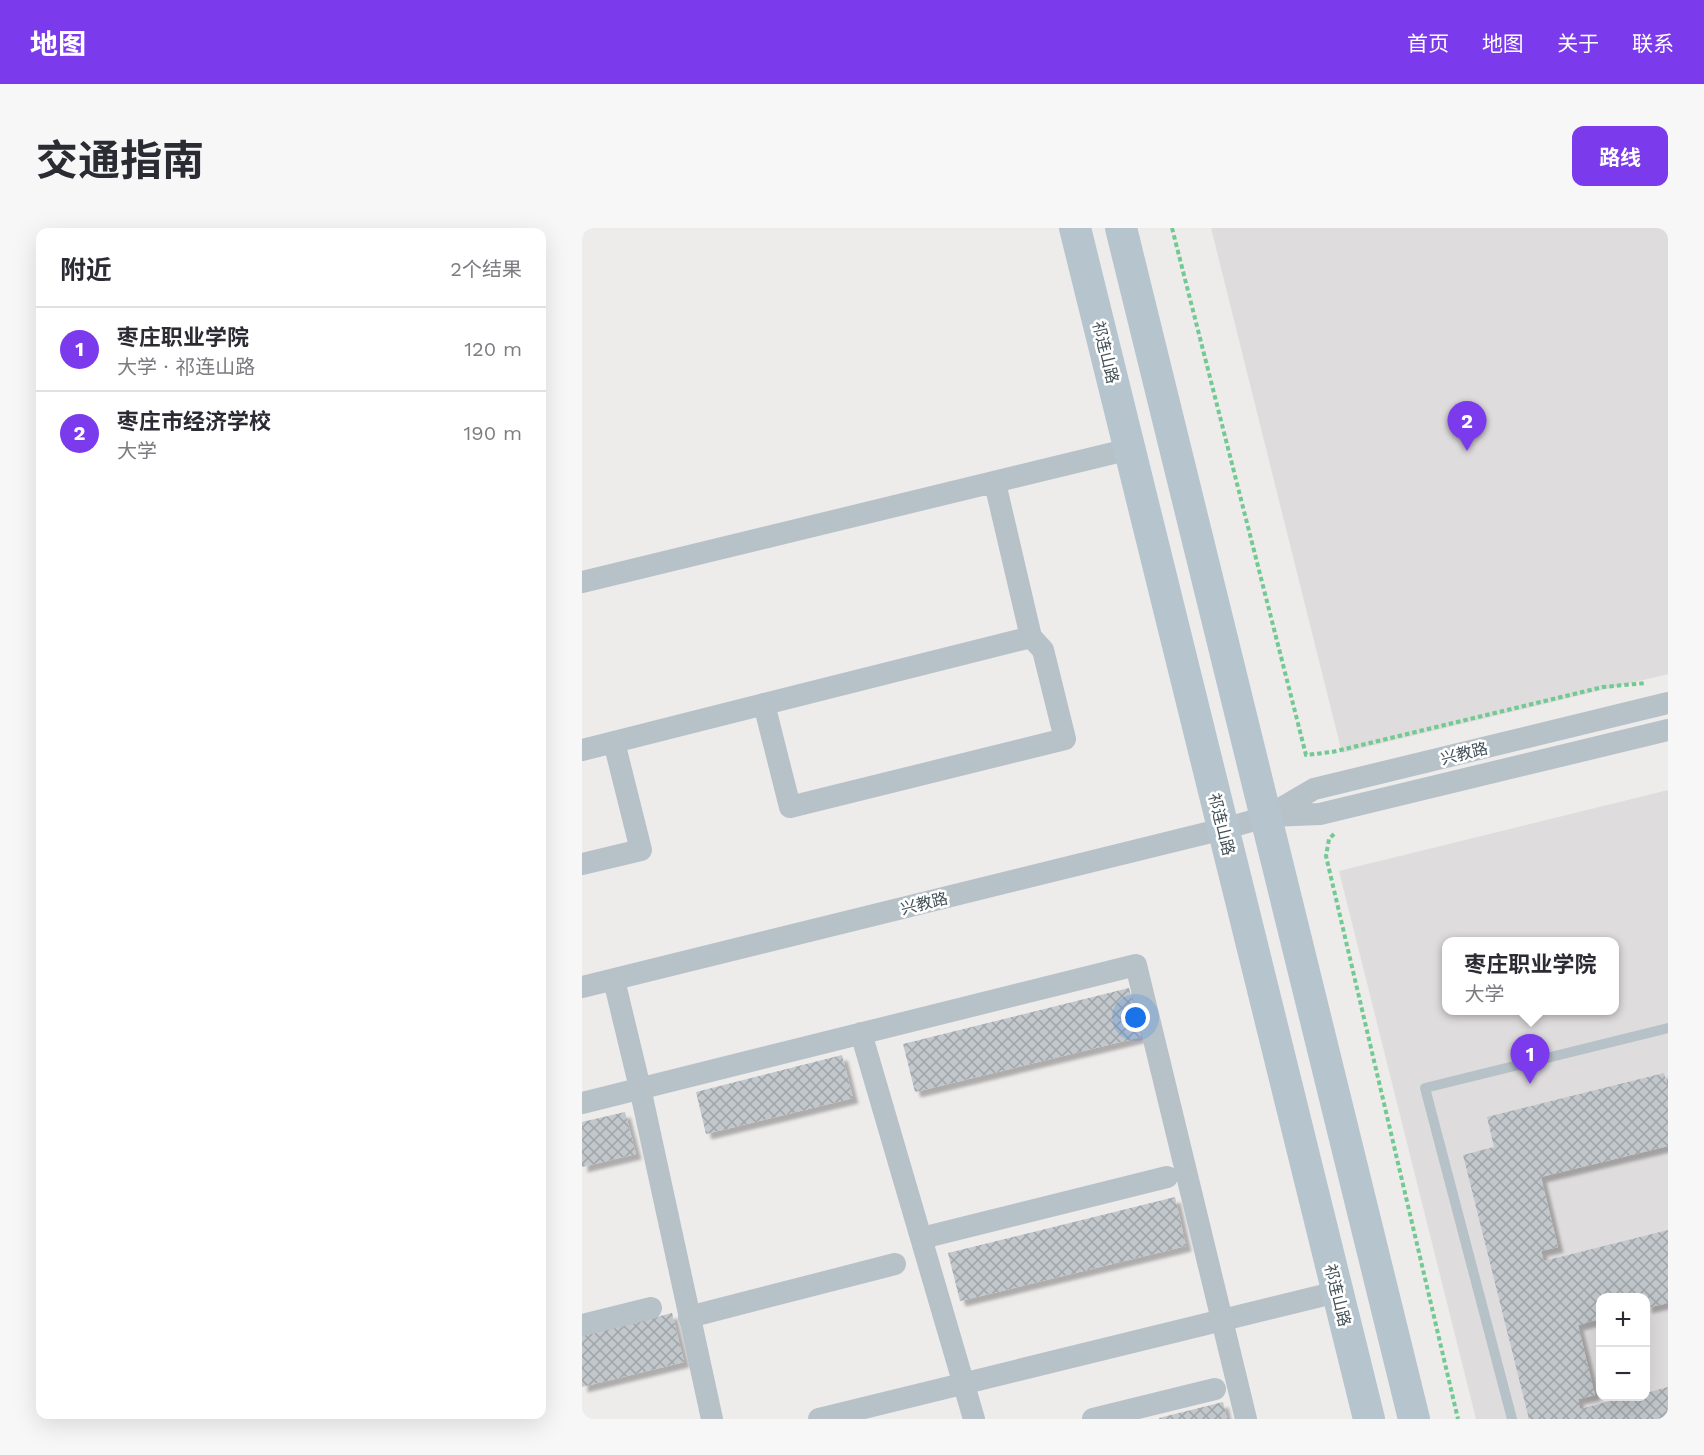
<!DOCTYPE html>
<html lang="zh">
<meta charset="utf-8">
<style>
body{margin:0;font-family:"Work Sans","Noto Sans SC",sans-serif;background:#f7f7f7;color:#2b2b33}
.controls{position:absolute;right:18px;bottom:18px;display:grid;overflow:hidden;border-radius:12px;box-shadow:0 6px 24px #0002}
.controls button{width:54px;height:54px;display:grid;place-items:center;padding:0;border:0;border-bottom:2px solid #e1e1e2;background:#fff;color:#2b2b33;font:30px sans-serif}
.you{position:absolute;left:554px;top:790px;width:21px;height:21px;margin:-15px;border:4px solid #fff;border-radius:50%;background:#1a73e8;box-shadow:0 0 0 9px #1a73e833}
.badge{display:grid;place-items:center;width:39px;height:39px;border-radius:50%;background:#7c3aed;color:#fff;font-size:20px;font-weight:700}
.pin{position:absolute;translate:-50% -50px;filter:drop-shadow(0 2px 3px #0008)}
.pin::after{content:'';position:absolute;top:32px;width:21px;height:18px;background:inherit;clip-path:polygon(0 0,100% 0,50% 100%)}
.popup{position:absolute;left:860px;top:709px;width:177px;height:78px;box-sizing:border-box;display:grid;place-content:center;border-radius:12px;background:#fff;filter:drop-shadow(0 2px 4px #0005);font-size:20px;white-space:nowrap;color:#7c7c81}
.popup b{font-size:22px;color:#2b2b33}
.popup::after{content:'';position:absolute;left:50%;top:100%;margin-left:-12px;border:12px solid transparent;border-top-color:#fff}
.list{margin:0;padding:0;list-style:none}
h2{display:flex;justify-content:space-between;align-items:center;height:78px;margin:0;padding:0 24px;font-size:26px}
h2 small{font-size:20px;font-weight:400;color:#7c7c81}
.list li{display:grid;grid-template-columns:39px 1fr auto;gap:18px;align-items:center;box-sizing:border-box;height:84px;padding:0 24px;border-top:2px solid #e1e1e2}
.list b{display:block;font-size:22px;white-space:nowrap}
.list p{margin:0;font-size:20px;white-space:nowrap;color:#7c7c81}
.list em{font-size:20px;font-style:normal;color:#7c7c81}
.map{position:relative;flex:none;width:1086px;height:1191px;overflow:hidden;border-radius:12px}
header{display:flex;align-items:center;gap:36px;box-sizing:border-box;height:84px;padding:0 30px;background:#7c3aed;color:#fff}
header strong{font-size:28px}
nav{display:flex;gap:33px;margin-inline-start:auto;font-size:21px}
.intro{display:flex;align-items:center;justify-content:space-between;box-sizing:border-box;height:144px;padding:0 36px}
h1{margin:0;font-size:42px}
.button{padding:15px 27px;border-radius:12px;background:#7c3aed;color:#fff;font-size:21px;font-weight:700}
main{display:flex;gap:36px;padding:0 36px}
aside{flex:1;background:#fff;border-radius:12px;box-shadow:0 6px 24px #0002}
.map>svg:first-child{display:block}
.education{fill:#dfdcdd;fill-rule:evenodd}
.building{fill:url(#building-cross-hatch);filter:url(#shadow)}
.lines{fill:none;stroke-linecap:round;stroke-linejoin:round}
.path{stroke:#72c992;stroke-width:4;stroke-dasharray:4.5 3;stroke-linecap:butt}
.lane{stroke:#b6c2c8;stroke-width:10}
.street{stroke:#b6c2c8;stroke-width:22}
.secondary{stroke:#b6c5cd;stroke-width:32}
.labels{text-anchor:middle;stroke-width:5;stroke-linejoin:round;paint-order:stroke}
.street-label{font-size:16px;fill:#445158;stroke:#fff}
</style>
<header>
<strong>地图</strong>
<nav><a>首页</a><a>地图</a><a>关于</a><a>联系</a></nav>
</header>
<div class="intro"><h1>交通指南</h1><a class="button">路线</a></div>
<main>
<aside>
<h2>附近<small>2个结果</small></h2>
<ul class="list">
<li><span class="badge">1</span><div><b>枣庄职业学院</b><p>大学 · 祁连山路</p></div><em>120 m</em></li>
<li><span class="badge">2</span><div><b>枣庄市经济学校</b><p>大学</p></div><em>190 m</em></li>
</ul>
</aside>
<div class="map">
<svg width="1086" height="1191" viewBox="0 0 1086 1191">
<defs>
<pattern id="building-cross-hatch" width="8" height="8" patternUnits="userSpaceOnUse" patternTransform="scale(1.5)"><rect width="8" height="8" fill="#c2c7cb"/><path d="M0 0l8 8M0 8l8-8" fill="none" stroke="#9fa4a8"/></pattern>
<filter id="shadow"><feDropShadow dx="5.5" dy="5.5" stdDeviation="1.5" flood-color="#0004"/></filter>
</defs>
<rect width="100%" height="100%" fill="#eeebeb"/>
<!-- education -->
<path class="education" d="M629,0H1086V446L760,525Z
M1086,562V1191H894L757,643ZM864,714H1032V782H864ZM1018,1070H1064V1168H1018Z"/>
<!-- building -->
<path class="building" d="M547,760L559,809L333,864L321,816Z
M260,827L271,870L124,906L114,864Z
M1082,845L1086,859V918L959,949L976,1019L959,1023L962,1033L1086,1002V1075L1064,1080V1070H1018V1091L996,1097L1013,1167L996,1171L998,1181L1047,1168H1064V1165L1086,1159V1191H947L881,927L912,919L905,889Z
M43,884L54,926L0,939V894Z
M593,969L604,1018L378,1073L366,1025Z
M90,1085L102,1134L0,1159V1108Z
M641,1174L645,1191H577V1190Z"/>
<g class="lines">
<!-- path -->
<path class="path" d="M590,0L724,527L750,524L1021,459L1064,455
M752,606L747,611L744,628L876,1191"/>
<!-- lane -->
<path class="lane" d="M930,1191L843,860L1086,800"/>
<!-- street -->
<path class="street" d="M0,354L548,221
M182,476L208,579L483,511L461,422L449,409
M0,522L449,409L413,255
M688,588L738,586L1086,502
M0,636L59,622L32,514
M32,752L58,860L130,1191
M0,759L641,601L684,589L732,561L1086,475
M279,805L392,1191
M0,875L554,737L664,1191
M340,1010L585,949
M107,1089L313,1036
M0,1097L69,1080
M237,1191L755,1064
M511,1191L633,1161"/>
<!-- secondary -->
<path class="secondary" d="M493,0L787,1191
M539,0L832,1191"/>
</g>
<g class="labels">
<!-- street labels -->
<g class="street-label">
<text transform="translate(524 124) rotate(76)" y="6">祁连山路</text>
<text transform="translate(882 525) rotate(-14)" y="6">兴教路</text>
<text transform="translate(640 596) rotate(76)" y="6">祁连山路</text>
<text transform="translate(342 675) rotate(-14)" y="6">兴教路</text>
<text transform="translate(756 1067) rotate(76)" y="6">祁连山路</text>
</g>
</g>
</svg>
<div class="controls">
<button>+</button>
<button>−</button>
</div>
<div class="you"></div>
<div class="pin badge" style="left:948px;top:856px">1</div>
<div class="popup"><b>枣庄职业学院</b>大学</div>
<div class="pin badge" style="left:885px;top:223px">2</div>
</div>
</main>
